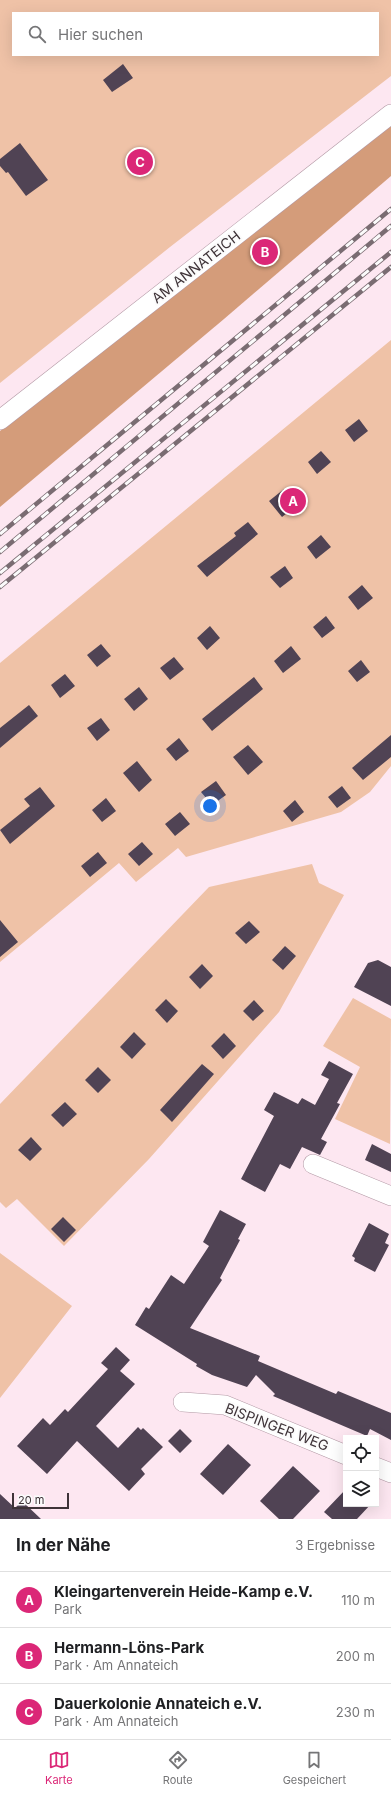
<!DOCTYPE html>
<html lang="de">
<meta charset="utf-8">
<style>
body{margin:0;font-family:Inter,sans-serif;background:#f2f2f2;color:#202124}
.controls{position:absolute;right:12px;bottom:12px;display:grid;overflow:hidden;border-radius:0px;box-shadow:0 4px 16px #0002}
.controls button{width:36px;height:36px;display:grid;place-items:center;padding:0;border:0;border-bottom:1px solid #e0e0e0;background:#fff;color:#202124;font:20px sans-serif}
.scale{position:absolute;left:12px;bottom:10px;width:57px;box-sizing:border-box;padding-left:4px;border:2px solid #3e3338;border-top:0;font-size:11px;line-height:14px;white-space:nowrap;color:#3e3338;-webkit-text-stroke:3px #fbfbfb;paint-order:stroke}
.you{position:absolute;left:210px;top:806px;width:14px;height:14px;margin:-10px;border:3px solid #fff;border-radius:50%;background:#1a73e8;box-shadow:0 0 0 6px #1a73e833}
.badge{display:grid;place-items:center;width:26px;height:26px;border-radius:50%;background:#db2777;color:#fff;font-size:13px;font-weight:700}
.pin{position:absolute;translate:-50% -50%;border:2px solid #fff;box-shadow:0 1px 4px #0006}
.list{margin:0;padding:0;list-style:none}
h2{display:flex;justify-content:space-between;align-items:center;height:52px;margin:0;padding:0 16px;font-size:17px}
h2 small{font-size:13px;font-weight:400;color:#757577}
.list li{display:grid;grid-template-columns:26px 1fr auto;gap:12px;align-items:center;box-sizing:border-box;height:56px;padding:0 16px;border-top:1px solid #e0e0e0}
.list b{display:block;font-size:15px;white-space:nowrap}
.list p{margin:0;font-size:13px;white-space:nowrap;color:#757577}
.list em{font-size:13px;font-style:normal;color:#757577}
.icon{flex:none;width:22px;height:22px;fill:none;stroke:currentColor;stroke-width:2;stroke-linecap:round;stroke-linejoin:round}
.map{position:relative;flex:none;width:391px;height:1519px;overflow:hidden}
.search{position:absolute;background:#fff;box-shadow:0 4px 16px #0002;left:12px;right:12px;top:12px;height:44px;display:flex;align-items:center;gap:10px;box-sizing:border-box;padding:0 14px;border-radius:0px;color:#757577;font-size:15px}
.sheet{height:220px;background:#fff}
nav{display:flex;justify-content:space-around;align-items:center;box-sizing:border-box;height:56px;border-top:1px solid #e0e0e0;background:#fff;font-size:11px;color:#757577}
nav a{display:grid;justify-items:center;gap:2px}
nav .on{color:#db2777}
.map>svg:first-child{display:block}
.green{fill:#efc2a7;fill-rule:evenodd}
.forest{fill:#d49c7a}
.building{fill:#504354}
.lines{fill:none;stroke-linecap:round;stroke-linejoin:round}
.street-casing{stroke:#b298a4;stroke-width:20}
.street{stroke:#fff;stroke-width:19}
.rail-casing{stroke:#7a6c72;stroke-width:4.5}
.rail{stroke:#fbfbfb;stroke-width:3;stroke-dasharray:9;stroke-linecap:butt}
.labels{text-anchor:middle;stroke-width:4;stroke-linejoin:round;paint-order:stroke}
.street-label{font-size:14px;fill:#3e3338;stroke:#fbfbfb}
</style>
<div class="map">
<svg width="391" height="1519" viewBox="0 0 391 1519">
<rect width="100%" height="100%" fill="#fde7f1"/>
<!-- green -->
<path class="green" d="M0,0H391V76L170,247L0,383ZM13,13H378V55H13Z
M391,340V766L370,792L341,812L186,857L178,848L136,882L119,863L0,962V663Z
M312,864L319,883L344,895L279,1012L149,1159L64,1246L17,1199L6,1208L0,1202V1104L209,887Z
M353,998L391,1019L390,1144L335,1119L360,1067L323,1046Z
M0,1253L72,1306L0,1398Z"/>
<!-- forest -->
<path class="forest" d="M391,123V176L224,319L0,507V431Z"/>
<!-- building -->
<path class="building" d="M123,64L133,78L112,92L103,80Z
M20,143L48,180L26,196L8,172L6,173L0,166V159Z
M359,419L368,431L354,442L345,430Z
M321,451L331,462L317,474L308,462Z
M284,489L297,505L282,517L269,501Z
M248,522L258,534L207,577L197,566L236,536L234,533Z
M321,535L331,547L316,559L307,547Z
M285,566L293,578L280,588L270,577Z
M362,585L373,598L358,610L348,597Z
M326,616L335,628L322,638L313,627Z
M210,626L220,638L207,650L197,638Z
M101,644L111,656L97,667L87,655Z
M291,646L301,659L283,673L274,661Z
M174,657L184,669L170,680L160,668Z
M361,660L370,672L357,682L348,671Z
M65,674L75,686L60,698L51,685Z
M254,677L263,689L212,731L202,719Z
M139,687L148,699L134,711L124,699Z
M29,705L38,716L0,748V728Z
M101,718L110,730L97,741L87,728Z
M391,735V757L363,780L352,768Z
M179,738L189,751L176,761L166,749Z
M248,745L263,762L248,775L233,757Z
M137,761L152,780L139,792L123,773Z
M216,781L226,795L212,805L201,792Z
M342,786L351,798L337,808L328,797Z
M40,787L55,806L10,844L0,830L30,806L24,799Z
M106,798L116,811L102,822L92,810Z
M295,800L304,812L292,822L283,811Z
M180,812L190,824L175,836L165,824Z
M142,842L153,854L139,866L128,854Z
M98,852L107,863L90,877L81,866Z
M0,920L18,942L0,957Z
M249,921L260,932L246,944L235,933Z
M285,946L296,956L283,970L272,960Z
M378,960L391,967V1006L354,987L368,963Z
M202,964L213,976L200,989L189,977Z
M166,999L178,1011L167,1023L155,1010Z
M254,1000L264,1011L253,1021L243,1011Z
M134,1032L146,1044L132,1059L120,1047Z
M224,1033L236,1046L223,1059L211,1046Z
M329,1061L353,1074L337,1103L340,1104L321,1139L327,1142L320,1155L302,1147L290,1169L280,1164L265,1192L241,1179L274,1116L264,1110L274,1092L298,1104L302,1098L315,1105L329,1079L321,1075Z
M202,1064L214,1074L172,1122L160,1110Z
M98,1067L111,1080L98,1093L85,1080Z
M65,1102L77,1114L63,1127L51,1115Z
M31,1137L42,1149L30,1161L18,1150Z
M372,1144L391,1154V1172L365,1160Z
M220,1210L246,1224L238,1239L240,1240L220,1278L222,1280L190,1328L260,1356L258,1361L336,1394L338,1391L391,1413V1440L370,1429L367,1436L273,1396L275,1394L256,1375L247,1387L212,1375L196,1366L197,1364L135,1325L146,1307L149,1309L171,1275L184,1284L209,1246L203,1242Z
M63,1217L76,1230L64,1242L51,1229Z
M369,1223L389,1234L385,1243L389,1245L375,1272L354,1261L355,1258L352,1256Z
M116,1347L130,1360L120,1371L135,1384L96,1426L118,1448L138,1427L141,1430L143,1428L163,1447L141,1469L145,1474L129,1491L77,1441L47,1474L17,1446L43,1418L50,1425L65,1409L68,1412L108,1369L101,1363Z
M180,1429L192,1441L180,1453L168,1441Z
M228,1444L251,1465L223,1495L200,1474Z
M293,1466L320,1491L293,1519H279L260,1501Z
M346,1489V1504H371L357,1519H332L324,1512Z
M0,1494L15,1508L22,1501L41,1519H0Z"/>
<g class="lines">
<defs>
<path id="street" d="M0,420L391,114
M313,1164L391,1196
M183,1402L225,1405L346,1455
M376,1467L391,1473"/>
</defs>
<!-- street casing -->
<use href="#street" class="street-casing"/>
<!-- street -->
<use href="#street" class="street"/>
<defs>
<path id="rail" d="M0,534L391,209
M0,552L391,226
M0,573L391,252
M0,587L391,267"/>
</defs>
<!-- rail casing -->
<use href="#rail" class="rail-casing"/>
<!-- rail -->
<use href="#rail" class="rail"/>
</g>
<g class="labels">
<!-- street labels -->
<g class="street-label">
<text transform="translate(196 267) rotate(-38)" y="5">AM ANNATEICH</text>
<text transform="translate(277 1427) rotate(21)" y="5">BISPINGER WEG</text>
</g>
</g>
</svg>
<div class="controls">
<button><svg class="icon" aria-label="locate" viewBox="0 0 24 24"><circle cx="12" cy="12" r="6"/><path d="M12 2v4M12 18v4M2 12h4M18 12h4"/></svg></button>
<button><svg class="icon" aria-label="layers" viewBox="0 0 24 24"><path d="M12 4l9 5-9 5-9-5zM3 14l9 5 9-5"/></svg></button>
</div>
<div class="scale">20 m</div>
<div class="you"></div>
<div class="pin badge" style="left:293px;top:501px">A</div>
<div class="pin badge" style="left:265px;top:252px">B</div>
<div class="pin badge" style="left:140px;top:162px">C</div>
<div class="search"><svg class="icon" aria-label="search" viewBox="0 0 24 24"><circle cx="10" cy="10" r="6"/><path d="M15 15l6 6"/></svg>Hier suchen</div>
</div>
<section class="sheet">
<h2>In der Nähe<small>3 Ergebnisse</small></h2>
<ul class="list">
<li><span class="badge">A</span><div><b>Kleingartenverein Heide-Kamp e.V.</b><p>Park</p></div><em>110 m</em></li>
<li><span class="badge">B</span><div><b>Hermann-Löns-Park</b><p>Park · Am Annateich</p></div><em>200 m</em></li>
<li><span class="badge">C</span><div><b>Dauerkolonie Annateich e.V.</b><p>Park · Am Annateich</p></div><em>230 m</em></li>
</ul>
</section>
<nav>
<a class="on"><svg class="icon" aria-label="map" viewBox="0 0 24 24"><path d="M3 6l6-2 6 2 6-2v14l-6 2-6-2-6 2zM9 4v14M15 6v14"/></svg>Karte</a>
<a><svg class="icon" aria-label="directions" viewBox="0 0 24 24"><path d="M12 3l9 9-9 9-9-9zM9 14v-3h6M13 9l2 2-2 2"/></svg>Route</a>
<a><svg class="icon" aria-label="saved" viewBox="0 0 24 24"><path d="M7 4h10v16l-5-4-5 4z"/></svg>Gespeichert</a>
</nav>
